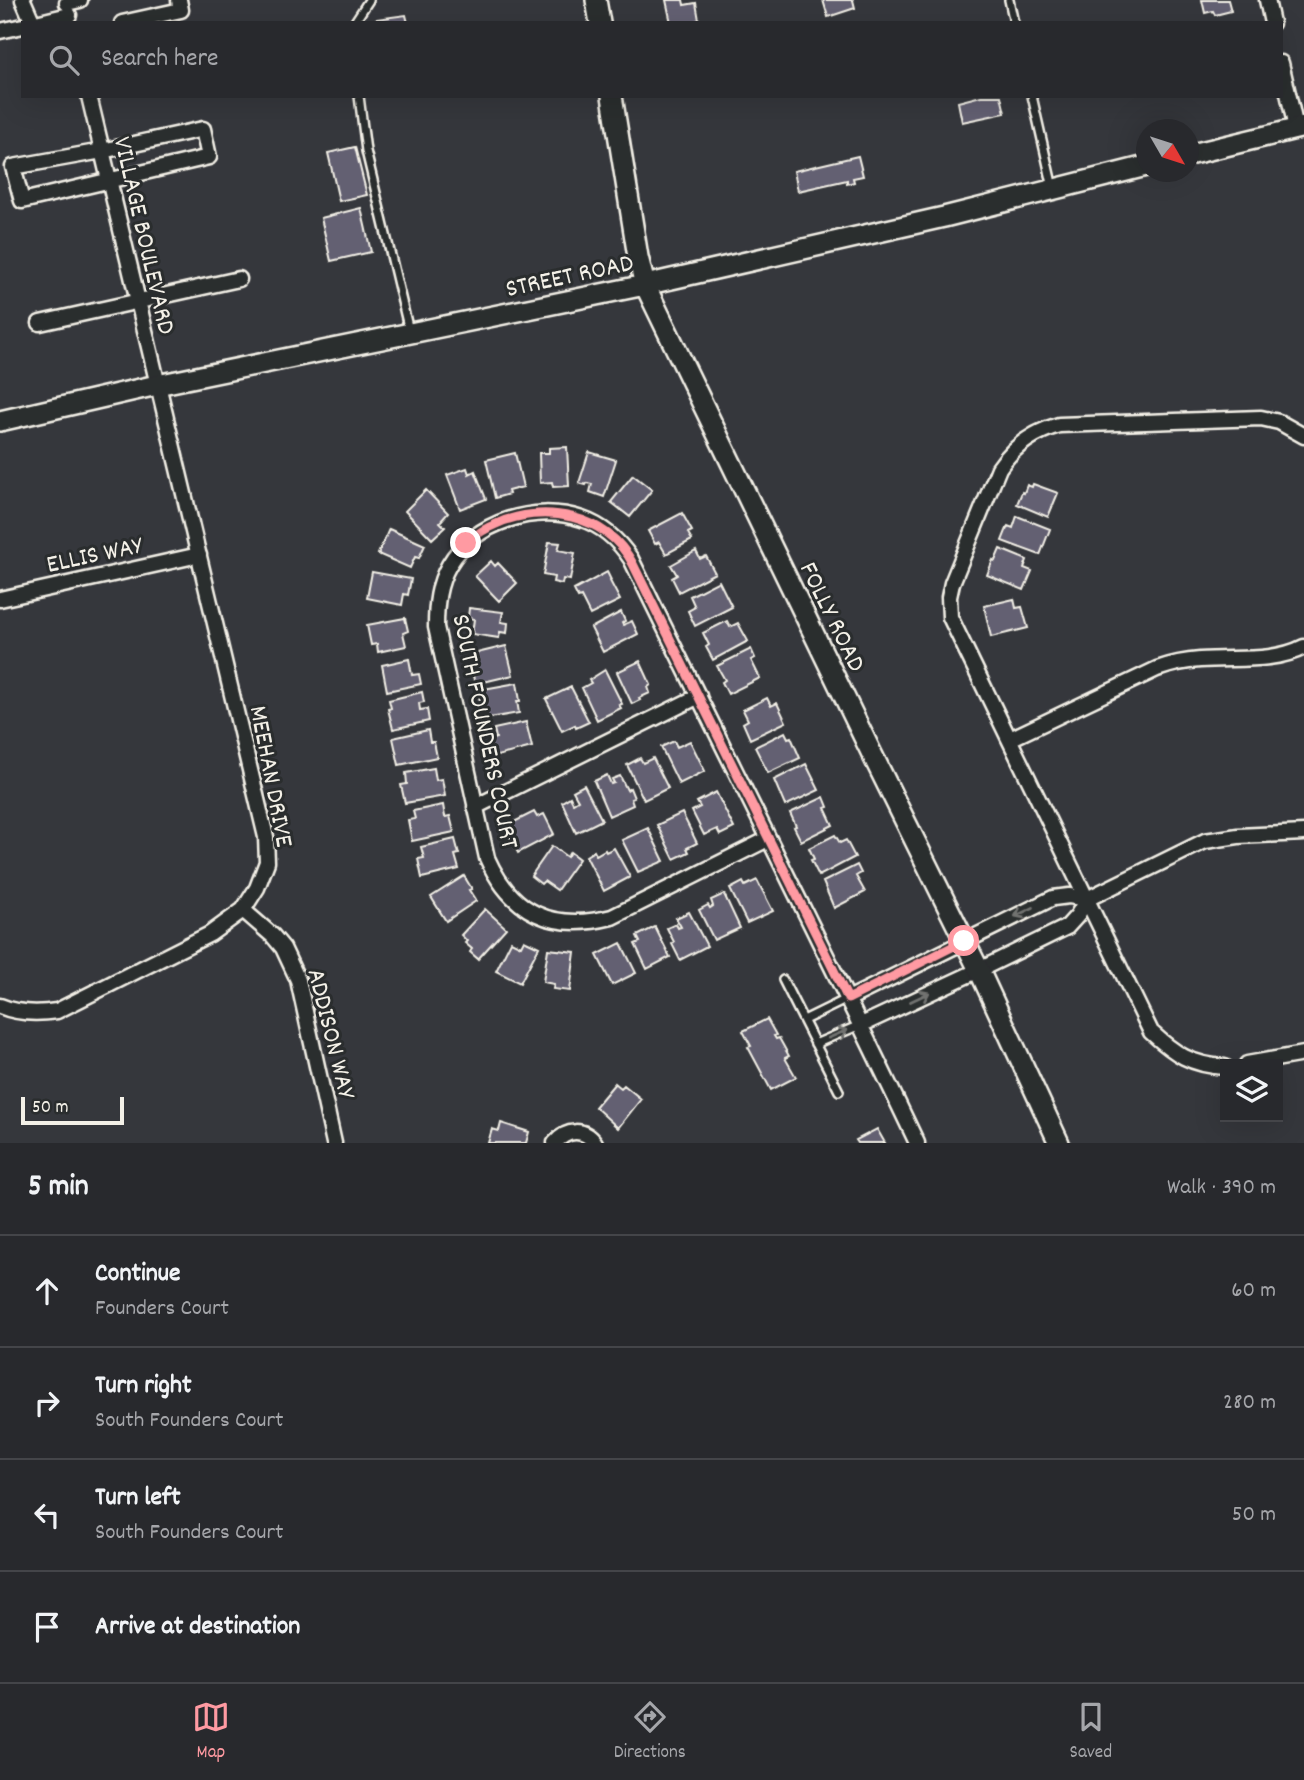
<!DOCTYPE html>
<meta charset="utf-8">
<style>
body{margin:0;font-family:Dekko,sans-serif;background:#303135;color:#f1f3f6}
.controls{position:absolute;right:21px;bottom:21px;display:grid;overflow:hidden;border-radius:0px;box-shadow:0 7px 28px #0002}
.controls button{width:63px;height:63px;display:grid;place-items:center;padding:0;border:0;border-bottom:2px solid #444549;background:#28292d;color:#f1f3f6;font:35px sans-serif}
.compass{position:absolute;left:1136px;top:119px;width:63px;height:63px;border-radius:50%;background:#28292d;box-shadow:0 7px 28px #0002;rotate:129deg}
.scale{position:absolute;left:21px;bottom:18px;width:103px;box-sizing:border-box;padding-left:7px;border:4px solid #f4f1e8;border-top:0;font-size:19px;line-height:24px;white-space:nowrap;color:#f4f1e8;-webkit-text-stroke:5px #2a2d2e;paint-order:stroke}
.stop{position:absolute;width:21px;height:21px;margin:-16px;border:5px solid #ff9aa2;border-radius:50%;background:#fff}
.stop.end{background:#ff9aa2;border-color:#fff;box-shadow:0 2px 7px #0008}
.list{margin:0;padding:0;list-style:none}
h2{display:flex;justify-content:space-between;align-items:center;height:91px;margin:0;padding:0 28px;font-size:30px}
h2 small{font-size:23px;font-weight:400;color:#a5a6aa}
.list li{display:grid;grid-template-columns:46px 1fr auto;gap:21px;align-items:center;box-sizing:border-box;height:112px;padding:0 28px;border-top:2px solid #444549}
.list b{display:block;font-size:26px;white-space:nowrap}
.list p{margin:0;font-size:23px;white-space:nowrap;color:#a5a6aa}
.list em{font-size:23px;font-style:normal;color:#a5a6aa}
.icon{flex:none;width:38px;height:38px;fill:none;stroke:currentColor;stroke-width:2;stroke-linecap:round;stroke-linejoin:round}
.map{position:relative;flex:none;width:1304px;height:1143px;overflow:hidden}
.search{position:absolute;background:#28292d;box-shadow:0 7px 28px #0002;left:21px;right:21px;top:21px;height:77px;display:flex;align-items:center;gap:18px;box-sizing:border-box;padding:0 24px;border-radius:0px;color:#a5a6aa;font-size:26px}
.sheet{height:539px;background:#28292d}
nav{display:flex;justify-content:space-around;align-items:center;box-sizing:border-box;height:98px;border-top:2px solid #444549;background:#28292d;font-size:19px;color:#a5a6aa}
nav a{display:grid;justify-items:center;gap:4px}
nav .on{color:#ff9aa2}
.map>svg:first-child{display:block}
.building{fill:#636072;stroke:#f4f1e8;stroke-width:2}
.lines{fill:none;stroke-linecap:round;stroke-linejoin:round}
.lane-casing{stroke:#f4f1e8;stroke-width:12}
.street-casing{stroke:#f4f1e8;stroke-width:19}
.secondary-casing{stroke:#f4f1e8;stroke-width:24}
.lane{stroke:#2a2d2e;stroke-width:7}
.street{stroke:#2a2d2e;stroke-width:14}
.secondary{stroke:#2a2d2e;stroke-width:19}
.oneway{stroke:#71726f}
.route{stroke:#ff9aa2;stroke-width:9}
.labels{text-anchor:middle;stroke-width:6;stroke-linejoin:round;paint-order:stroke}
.street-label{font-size:26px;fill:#f4f1e8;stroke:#2a2d2e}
</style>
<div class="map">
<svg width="1304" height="1143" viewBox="0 0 1304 1143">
<rect width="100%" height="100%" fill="#35373c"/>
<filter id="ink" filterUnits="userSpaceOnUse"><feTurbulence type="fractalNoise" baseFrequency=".0143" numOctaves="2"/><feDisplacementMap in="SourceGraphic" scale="14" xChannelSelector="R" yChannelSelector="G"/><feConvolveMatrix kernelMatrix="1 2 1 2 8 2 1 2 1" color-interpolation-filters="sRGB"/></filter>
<g filter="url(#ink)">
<!-- building -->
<path class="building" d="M666,0H683L684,5L696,3L699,20L687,23H671Z
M823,0H853L855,8L828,17Z
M1202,0H1228L1231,11L1215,15L1213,11L1205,13Z
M406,15L408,23H377L376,19Z
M981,96H1001L1005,113L962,122L958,102Z
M355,147L367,195L339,201L328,153Z
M858,156L863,176L853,178L854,182L847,184V180L798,191L794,171Z
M361,208L371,252L331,261L321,218Z
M567,447L569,486L553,487L552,482L540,483L539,453H549V448Z
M589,452L616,460L604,497L590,492L592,484L587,483L586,485L579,483Z
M515,453L523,487L508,491L509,494L495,498L486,460Z
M467,468L469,474L475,471L486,499L460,509L447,475Z
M633,475L652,490L630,517L611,502Z
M1033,484L1058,493L1048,517L1017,504L1022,492L1024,493L1027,485L1032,487Z
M426,490L448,513L440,522L445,527L432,539L405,511Z
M682,513L692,531L688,533L692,540L666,554L659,542L655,544L648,531Z
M1017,516L1050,529L1040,555L1002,541L1008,526L1013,528Z
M389,529L425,545L419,558L415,557L410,568L378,554Z
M549,542L560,543L558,550L575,553L570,580L563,579L562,584L553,582L554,577L543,575Z
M1000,549L1027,560L1024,568L1032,571L1024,590L987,575L993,560L995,561Z
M696,551L700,559L706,556L715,573L679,592L672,578L677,575L671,565Z
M491,561L495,566L498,563L517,583L499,601L475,576Z
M372,572L411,579L408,595L404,594L402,605L367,598Z
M607,572L611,580L610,581L620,600L590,615L581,597L578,598L574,590Z
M719,581L732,607L695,626L688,611L695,607L690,596Z
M1014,599L1016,608L1022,607L1028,628L991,637L984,606Z
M469,608L503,612L501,622L508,623L507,633L500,632L499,638L472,634L474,619L468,618Z
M621,612L625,621L622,623L623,625L632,621L638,634L603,652L591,628Z
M405,618L408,631L403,633L406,646L378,652L377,644L371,645L367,625Z
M727,621L730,627L738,623L748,641L713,660L706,647L709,645L703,633Z
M506,646L513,675L475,684L471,667L476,666L473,654Z
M751,649L755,658L751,660L760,678L728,694L722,682L725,680L717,666Z
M409,659L412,675L419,674L421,684L387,691L382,665Z
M640,661L651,685L648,687L650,693L639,698L640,700L632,704L617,672Z
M605,670L622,704L619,705L621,708L597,720L582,688L591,683L589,680Z
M517,683L520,701H517L519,713L483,719L478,690Z
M571,687L589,722L576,728L575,725L562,731L546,699Z
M422,692L424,702L419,703L420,710L427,709L429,721L393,729L388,709L391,708L389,700Z
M767,698L771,706L777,703L786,722L750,739L743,723L748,720L743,710Z
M526,722L532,747L493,757L489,740L496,738L494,729Z
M428,730L430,742H434L437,757L399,765L393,738Z
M785,732L788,738L791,737L800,758L768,773L755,747Z
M674,741L677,747L690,741L705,771L679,784L661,747Z
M640,758L643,763L653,758L668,788L644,800L627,765Z
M806,764L819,790L785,806L774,780Z
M434,768L436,780L442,779L445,796L405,803L401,785L407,784L406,773Z
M607,775L611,784L614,783L612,779L620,776L627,790L630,788L634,798L631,799L633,805L609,816L594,781Z
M584,785L602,820L576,833L562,802L570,797L573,803L578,800L573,791Z
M716,792L734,828L720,835L717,829L704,835L692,811L700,807L697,802Z
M824,797L828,807L825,808L833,825L801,841L794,827L796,826L790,813Z
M443,805L445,817L450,816L454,832L412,841L408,820L415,819L413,811Z
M534,812L537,817L544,814L554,834L518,853L510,837L514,835L508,825Z
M682,813L697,843L687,848L689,852L674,859L657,825Z
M648,828L664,861L638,872L622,840Z
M835,835L840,843L846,840L855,857L819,876L811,860L814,859L809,848Z
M455,839L459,854L455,855L459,869L422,878L418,859L424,858L421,847Z
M552,846L567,857L570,852L579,859L557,890L544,881L541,884L531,876Z
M614,848L630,877L604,891L586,856L594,851L596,855L605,850L606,852Z
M857,865L861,873L856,876L865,892L834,908L823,882Z
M464,876L472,889L469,890L476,901L446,921L431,897Z
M757,880L773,911L747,923L730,889L743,882L745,886Z
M724,894L740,928L714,940L699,910L708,905L710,908L713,906L711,900Z
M485,909L506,928L478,959L470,952L472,949L465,943L467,941L461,935Z
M689,912L707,946L680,960L672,944L674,942L667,928L676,924L678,928L681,927L676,918Z
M655,927L670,957L647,969L635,944L640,942L637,936Z
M524,940L539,947L520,983L496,971L511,941L521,946Z
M621,943L636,973L612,985L597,955Z
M548,949L575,952L570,991L553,989L554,984L543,982Z
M767,1019L776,1035L774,1036L776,1039L779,1038L789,1056L785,1058L796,1077L771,1090L748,1047L751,1046L743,1031Z
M615,1083L621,1088L624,1085L641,1099L618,1128L595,1107Z
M501,1123L529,1132L526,1143H488L492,1129L499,1131Z
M877,1129L885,1143H858L856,1140Z"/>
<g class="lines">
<defs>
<path id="lane" d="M1009,0L1014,23
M354,23L369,0
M359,96L366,151L409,331
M1032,96L1053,188
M783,980L839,1091
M804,1020L847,999
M815,1044L860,1025"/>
<path id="street" d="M23,0L33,23
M1267,0L1272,23
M67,3L80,0
M36,23L69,15
M122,23L181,10L179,0
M0,31L23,26
M1281,63L1296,128
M203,129L209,157L22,201L13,167L102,151Z
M40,323L239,279
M0,599L199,555
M1010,739L1157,669C1171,664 1185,661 1200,660C1234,657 1273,663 1304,647
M475,807L699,696
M768,839L612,917C553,932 512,914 487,858L436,627C436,605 438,584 449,565C474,522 535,503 582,519C603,526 619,541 631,559C726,754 824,947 917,1143
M243,910L273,936L283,948L298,980L334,1143
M848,999L1053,898L1069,896L1087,899L1205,841L1238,836L1304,833
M0,1006C19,1014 37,1014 57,1011L210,934L243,910L257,888L267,862L266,837L89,96
M861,1025L979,970L1067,927L1077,916L1087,899
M1247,1064L1304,1054
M1225,1067C1191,1065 1175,1054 1151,1032L950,617L949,597L952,583L999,468C1014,446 1034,432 1059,425L1261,418L1279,422L1304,436
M555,1143C567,1129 584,1128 595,1143"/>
<path id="secondary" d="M596,0L600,23
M612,96L638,257L645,285L872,754L979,970L1059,1143
M1188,155L1304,127
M0,421L157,385L645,285L944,217L1146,166"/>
</defs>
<!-- lane casing -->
<use href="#lane" class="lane-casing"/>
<!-- street casing -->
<use href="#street" class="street-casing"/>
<!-- secondary casing -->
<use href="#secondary" class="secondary-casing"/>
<!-- lane -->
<use href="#lane" class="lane"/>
<!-- street -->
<use href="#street" class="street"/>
<!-- secondary -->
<use href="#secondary" class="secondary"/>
</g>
<!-- one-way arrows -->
<defs><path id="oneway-shaft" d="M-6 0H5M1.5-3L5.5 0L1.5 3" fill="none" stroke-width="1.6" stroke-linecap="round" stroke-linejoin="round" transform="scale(1.75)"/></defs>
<g class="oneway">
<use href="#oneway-shaft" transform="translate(1024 912) rotate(154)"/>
<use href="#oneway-shaft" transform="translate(920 997) rotate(-25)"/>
<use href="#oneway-shaft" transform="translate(838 1034) rotate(-23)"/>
</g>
</g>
<g class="lines" filter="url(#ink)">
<!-- route -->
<path class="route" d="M466,543C475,536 483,529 494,525C542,502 608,514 633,564L848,999L964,941"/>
</g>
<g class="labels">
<!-- street labels -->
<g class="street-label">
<text transform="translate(146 235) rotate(77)" y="9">VILLAGE BOULEVARD</text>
<text transform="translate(569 274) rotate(-12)" y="9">STREET ROAD</text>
<text transform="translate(94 553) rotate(-12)" y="9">ELLIS WAY</text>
<text transform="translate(834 616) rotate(64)" y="9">FOLLY ROAD</text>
<text transform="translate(487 731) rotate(78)" y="9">SOUTH FOUNDERS COURT</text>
<text transform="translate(273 776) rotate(79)" y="9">MEEHAN DRIVE</text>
<text transform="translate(333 1033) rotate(76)" y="9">ADDISON WAY</text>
</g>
</g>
</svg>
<div class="controls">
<button><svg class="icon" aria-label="layers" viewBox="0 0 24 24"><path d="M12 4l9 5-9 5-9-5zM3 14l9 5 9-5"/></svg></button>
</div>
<svg class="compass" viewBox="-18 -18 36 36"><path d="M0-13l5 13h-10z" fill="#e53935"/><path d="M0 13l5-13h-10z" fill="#a5a6aa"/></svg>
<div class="scale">50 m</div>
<div class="stop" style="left:964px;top:941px"></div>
<div class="stop end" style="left:466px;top:543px"></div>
<div class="search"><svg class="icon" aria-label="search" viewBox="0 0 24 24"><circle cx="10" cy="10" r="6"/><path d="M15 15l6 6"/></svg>Search here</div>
</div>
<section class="sheet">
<h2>5 min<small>Walk · 390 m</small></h2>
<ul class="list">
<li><svg class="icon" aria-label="ahead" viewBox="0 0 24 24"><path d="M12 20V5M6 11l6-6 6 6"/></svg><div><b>Continue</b><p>Founders Court</p></div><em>60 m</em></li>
<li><svg class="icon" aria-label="right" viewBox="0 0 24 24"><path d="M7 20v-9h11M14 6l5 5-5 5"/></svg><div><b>Turn right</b><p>South Founders Court</p></div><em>280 m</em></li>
<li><svg class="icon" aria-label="left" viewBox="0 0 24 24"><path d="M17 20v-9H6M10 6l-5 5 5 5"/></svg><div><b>Turn left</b><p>South Founders Court</p></div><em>50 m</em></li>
<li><svg class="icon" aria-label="arrive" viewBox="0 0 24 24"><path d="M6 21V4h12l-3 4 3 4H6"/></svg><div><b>Arrive at destination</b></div></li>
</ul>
</section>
<nav>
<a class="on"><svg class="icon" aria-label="map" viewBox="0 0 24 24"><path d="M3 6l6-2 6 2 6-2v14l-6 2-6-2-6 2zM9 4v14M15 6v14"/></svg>Map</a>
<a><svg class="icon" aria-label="directions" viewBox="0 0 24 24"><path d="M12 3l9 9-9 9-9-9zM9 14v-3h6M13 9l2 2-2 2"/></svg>Directions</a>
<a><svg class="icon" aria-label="saved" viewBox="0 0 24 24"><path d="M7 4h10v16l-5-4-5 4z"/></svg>Saved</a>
</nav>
